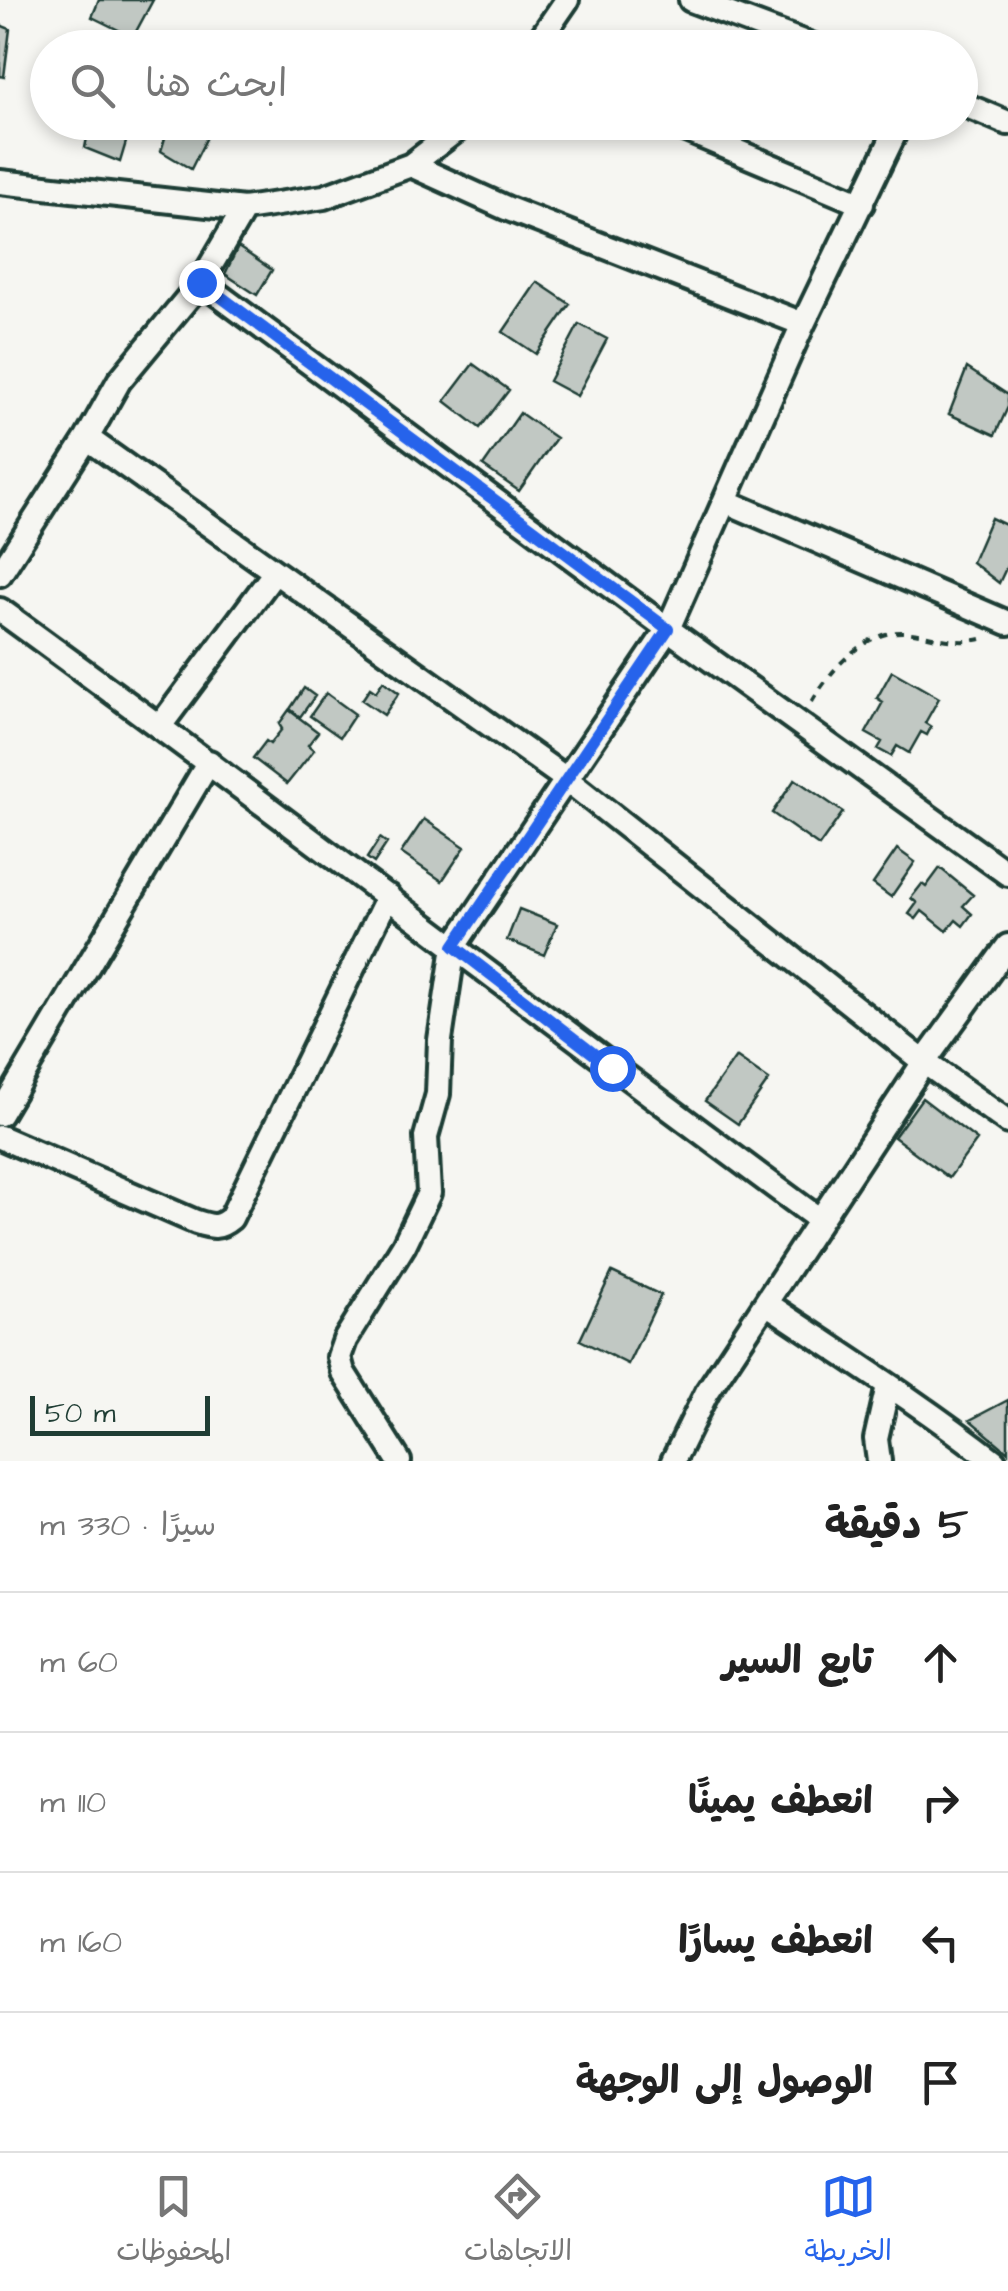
<!DOCTYPE html>
<html lang="ar">
<meta charset="utf-8">
<style>
body{margin:0;font-family:"Architects Daughter","Playpen Sans Arabic",sans-serif;background:#f6f6f6;color:#222;direction:rtl}
.scale{position:absolute;left:30px;bottom:25px;width:180px;box-sizing:border-box;padding-left:10px;border:5px solid #1f3d34;border-top:0;font-size:28px;line-height:35px;white-space:nowrap;color:#1f3d34;-webkit-text-stroke:8px #f6f6f2;paint-order:stroke}
.stop{position:absolute;width:30px;height:30px;margin:-22px;border:8px solid #2563eb;border-radius:50%;background:#fff}
.stop.end{background:#2563eb;border-color:#fff;box-shadow:0 2px 10px #0008}
.list{margin:0;padding:0;list-style:none}
h2{display:flex;justify-content:space-between;align-items:center;height:130px;margin:0;padding:0 40px;font-size:42px}
h2 small{font-size:32px;font-weight:400;color:#767676}
.list li{display:grid;grid-template-columns:65px 1fr auto;gap:30px;align-items:center;box-sizing:border-box;height:140px;padding:0 40px;border-top:2px solid #e0e0e0}
.list b{display:block;font-size:38px;white-space:nowrap}
.list em{font-size:32px;font-style:normal;color:#767676}
.icon{flex:none;width:55px;height:55px;fill:none;stroke:currentColor;stroke-width:2;stroke-linecap:round;stroke-linejoin:round}
.map{position:relative;flex:none;width:1008px;height:1461px;overflow:hidden;direction:ltr}
.search{position:absolute;background:#fff;box-shadow:0 5px 15px #0003;left:30px;right:30px;top:30px;height:110px;display:flex;align-items:center;gap:25px;box-sizing:border-box;padding:0 35px;border-radius:55px;color:#767676;font-size:38px}
.sheet{height:690px;background:#fff}
nav{display:flex;justify-content:space-around;align-items:center;box-sizing:border-box;height:140px;border-top:2px solid #e0e0e0;background:#fff;font-size:28px;color:#767676}
nav a{display:grid;justify-items:center;gap:5px}
nav .on{color:#2563eb}
.map>svg:first-child{display:block}
.building{fill:#c1c8c3;stroke:#1f3d34;stroke-width:2.5}
.lines{fill:none;stroke-linecap:round;stroke-linejoin:round}
.minor-casing{stroke:#1f3d34;stroke-width:30}
.path{stroke:#1f3d34;stroke-width:4;stroke-dasharray:8 8;stroke-linecap:butt}
.minor{stroke:#f6f6f2;stroke-width:22}
.route{stroke:#2563eb;stroke-width:12}
</style>
<div class="map">
<svg width="1008" height="1461" viewBox="0 0 1008 1461">
<rect width="100%" height="100%" fill="#f6f6f2"/>
<filter id="ink" filterUnits="userSpaceOnUse"><feTurbulence type="fractalNoise" baseFrequency=".01" numOctaves="2"/><feDisplacementMap in="SourceGraphic" scale="20" xChannelSelector="R" yChannelSelector="G"/><feConvolveMatrix kernelMatrix="1 2 1 2 8 2 1 2 1" color-interpolation-filters="sRGB"/></filter>
<g filter="url(#ink)">
<!-- building -->
<path class="building" d="M99,0H153L133,37L92,17Z
M0,25L10,29L4,77L0,76Z
M48,66V99L37,94Z
M90,122H132L120,162L85,148Z
M170,122L214,123L191,169L161,151Z
M238,247L272,270L257,295L225,274Z
M537,282L570,304L536,354L503,332Z
M579,324L607,339L577,396L549,381Z
M473,364L509,390L480,428L445,401Z
M967,368L1008,395V407L995,435L949,414Z
M520,413L556,438L519,491L483,466Z
M991,518L1008,526V564L999,583L972,562Z
M892,671L939,698L925,723L931,727L927,735L921,732L909,753L897,746L891,756L878,749L882,742L866,733L883,702L877,698Z
M383,681L399,693L384,715L362,700L370,688L376,692Z
M304,688L315,696L300,717L290,709Z
M326,693L355,714L340,737L310,716Z
M289,710L318,732L308,745L314,750L287,784L253,758L266,741L270,744L282,729L279,724Z
M795,779L843,812L819,846L772,813Z
M424,819L465,847L442,881L401,853Z
M380,838L387,843L374,863L367,858Z
M897,849L915,862L891,897L873,884Z
M940,868L973,895L963,906L972,914L963,926L956,920L947,931L922,911L916,919L909,914L917,903L911,898L922,884L926,887Z
M519,909L557,924L544,955L507,940Z
M736,1057L769,1080L738,1124L705,1101Z
M922,1098L977,1140L949,1178L894,1137Z
M612,1272L661,1295L628,1364L580,1340Z
M1008,1400V1452L970,1420Z"/>
<g class="lines">
<defs>
<path id="minor" d="M691,0L819,48
M534,48L567,0
M960,103L1008,123
M667,122L862,204
M411,165L506,208L803,324
M0,182L244,209L324,197L411,165L467,122
M201,282L668,629L1008,874
M87,438L566,779L924,1062L1008,1122
M725,501L1008,623
M0,574L87,438L119,381L201,282L244,209
M0,610C276,810 546,1019 820,1220
M160,726L272,576
M0,1114L209,762
M0,1137L196,1222C212,1227 218,1229 231,1218L388,896
M766,1303C843,1355 921,1404 994,1461
M399,1461L343,1372L339,1357L345,1340L404,1245L429,1193L426,1137L438,1094L440,1040L454,946L668,629L803,324L900,122
M673,1461L707,1392L924,1062L1008,946
M879,1461L876,1439L888,1386"/>
</defs>
<!-- minor casing -->
<use href="#minor" class="minor-casing"/>
<!-- path -->
<path class="path" d="M812,702C829,672 863,631 903,632C931,634 952,646 981,639"/>
<!-- minor -->
<use href="#minor" class="minor"/>
</g>
</g>
<g class="lines" filter="url(#ink)">
<!-- route -->
<path class="route" d="M201,282L668,629L454,946L612,1068"/>
</g>
</svg>
<div class="scale">50 m</div>
<div class="stop" style="left:612px;top:1068px"></div>
<div class="stop end" style="left:201px;top:282px"></div>
<div class="search"><svg class="icon" aria-label="search" viewBox="0 0 24 24"><circle cx="10" cy="10" r="6"/><path d="M15 15l6 6"/></svg>ابحث هنا</div>
</div>
<section class="sheet">
<h2>5 دقيقة<small>سيرًا · 330 m</small></h2>
<ul class="list">
<li><svg class="icon" aria-label="ahead" viewBox="0 0 24 24"><path d="M12 20V5M6 11l6-6 6 6"/></svg><div><b>تابع السير</b></div><em>60 m</em></li>
<li><svg class="icon" aria-label="right" viewBox="0 0 24 24"><path d="M7 20v-9h11M14 6l5 5-5 5"/></svg><div><b>انعطف يمينًا</b></div><em>110 m</em></li>
<li><svg class="icon" aria-label="left" viewBox="0 0 24 24"><path d="M17 20v-9H6M10 6l-5 5 5 5"/></svg><div><b>انعطف يسارًا</b></div><em>160 m</em></li>
<li><svg class="icon" aria-label="arrive" viewBox="0 0 24 24"><path d="M6 21V4h12l-3 4 3 4H6"/></svg><div><b>الوصول إلى الوجهة</b></div></li>
</ul>
</section>
<nav>
<a class="on"><svg class="icon" aria-label="map" viewBox="0 0 24 24"><path d="M3 6l6-2 6 2 6-2v14l-6 2-6-2-6 2zM9 4v14M15 6v14"/></svg>الخريطة</a>
<a><svg class="icon" aria-label="directions" viewBox="0 0 24 24"><path d="M12 3l9 9-9 9-9-9zM9 14v-3h6M13 9l2 2-2 2"/></svg>الاتجاهات</a>
<a><svg class="icon" aria-label="saved" viewBox="0 0 24 24"><path d="M7 4h10v16l-5-4-5 4z"/></svg>المحفوظات</a>
</nav>
